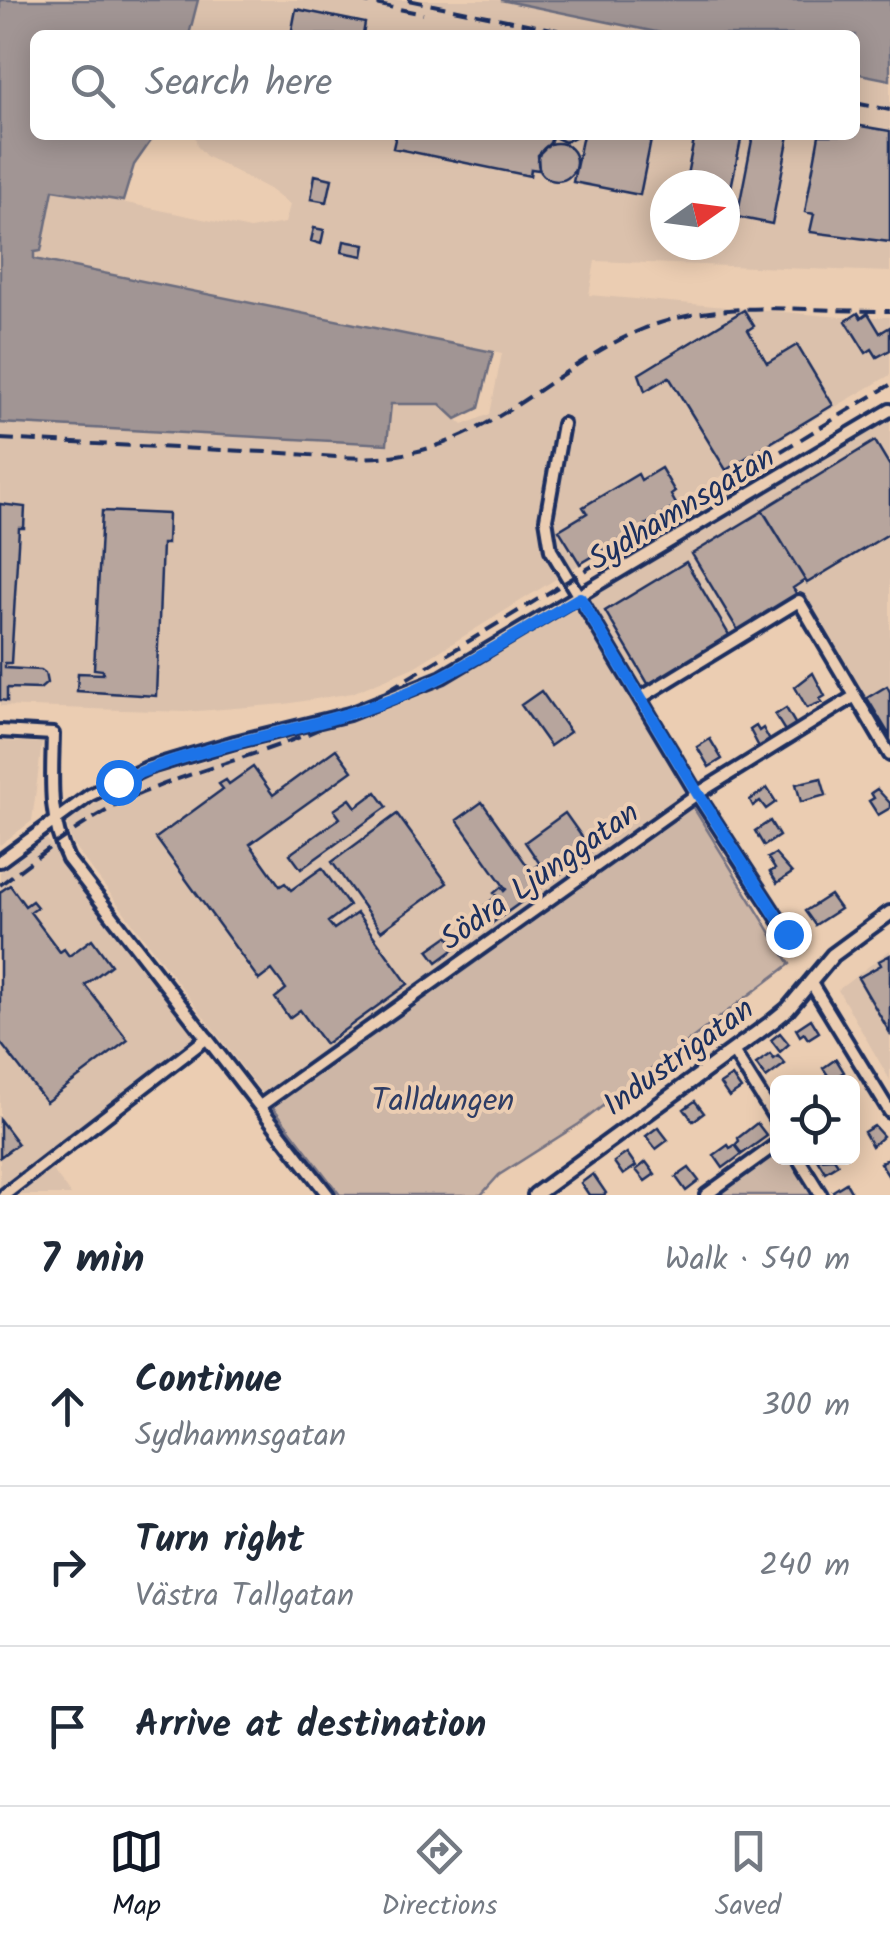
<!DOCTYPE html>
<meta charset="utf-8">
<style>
body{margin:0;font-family:Kalam,sans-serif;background:#f2f2f3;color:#1f2937}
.controls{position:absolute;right:30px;bottom:30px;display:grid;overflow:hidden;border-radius:15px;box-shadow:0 5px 25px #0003}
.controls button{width:90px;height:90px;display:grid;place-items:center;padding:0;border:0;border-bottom:2px solid #e0e1e3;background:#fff;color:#1f2937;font:50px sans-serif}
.compass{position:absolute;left:650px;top:170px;width:90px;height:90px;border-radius:50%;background:#fff;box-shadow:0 5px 25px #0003;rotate:76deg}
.stop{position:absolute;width:30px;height:30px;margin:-22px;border:8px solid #1a73e8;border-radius:50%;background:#fff}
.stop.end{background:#1a73e8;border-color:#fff;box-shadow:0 2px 10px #0008}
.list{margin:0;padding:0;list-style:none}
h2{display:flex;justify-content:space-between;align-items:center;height:130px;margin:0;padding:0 40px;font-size:42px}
h2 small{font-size:32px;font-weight:400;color:#747a83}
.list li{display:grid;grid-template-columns:65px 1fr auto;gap:30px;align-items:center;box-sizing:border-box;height:160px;padding:0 40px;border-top:2px solid #e0e1e3}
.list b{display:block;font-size:38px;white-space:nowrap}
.list p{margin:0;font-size:32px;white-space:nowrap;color:#747a83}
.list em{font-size:32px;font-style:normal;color:#747a83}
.icon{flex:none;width:55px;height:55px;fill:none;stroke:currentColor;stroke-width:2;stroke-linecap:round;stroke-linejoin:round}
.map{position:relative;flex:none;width:890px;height:1195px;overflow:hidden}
.search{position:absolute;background:#fff;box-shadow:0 5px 25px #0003;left:30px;right:30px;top:30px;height:110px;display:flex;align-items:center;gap:25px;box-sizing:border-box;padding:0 35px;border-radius:15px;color:#747a83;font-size:38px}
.sheet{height:610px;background:#fff}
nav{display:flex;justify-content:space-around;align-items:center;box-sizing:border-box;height:140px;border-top:2px solid #e0e1e3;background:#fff;font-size:28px;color:#747a83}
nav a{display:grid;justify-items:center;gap:5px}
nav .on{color:#111827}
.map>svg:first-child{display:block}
.built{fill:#dbc1ac;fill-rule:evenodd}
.green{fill:#cdb6a6;stroke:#747282;stroke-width:2.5}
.water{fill:#a19594;stroke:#6b6c7e;stroke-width:2.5}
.building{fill:#b7a59d;stroke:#1b2f5e;stroke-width:2.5}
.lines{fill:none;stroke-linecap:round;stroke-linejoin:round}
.minor-casing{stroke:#1b2f5e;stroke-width:18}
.tertiary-casing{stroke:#1b2f5e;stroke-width:20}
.minor{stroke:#ebcdb2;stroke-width:10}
.tertiary{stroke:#ebcdb2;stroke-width:12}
.rail{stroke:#1b2f5e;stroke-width:4;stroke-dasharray:15 8;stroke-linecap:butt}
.route{stroke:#1a73e8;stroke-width:12}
.labels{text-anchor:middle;stroke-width:8;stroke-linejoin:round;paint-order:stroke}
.street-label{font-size:32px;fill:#1b2f5e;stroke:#ebcdb2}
.park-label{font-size:32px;fill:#2d3c65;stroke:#ebcdb2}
</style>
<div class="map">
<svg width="890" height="1195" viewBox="0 0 890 1195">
<rect width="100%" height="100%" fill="#ebcdb2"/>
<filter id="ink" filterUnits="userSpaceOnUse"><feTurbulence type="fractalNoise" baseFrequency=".01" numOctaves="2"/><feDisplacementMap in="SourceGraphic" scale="20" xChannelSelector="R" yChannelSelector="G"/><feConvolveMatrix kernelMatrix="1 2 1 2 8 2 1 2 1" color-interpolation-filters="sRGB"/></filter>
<g filter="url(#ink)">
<!-- built -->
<path class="built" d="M198,0H501L671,35H189Z
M855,73L890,80V272L595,261L589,295L841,317H890V375L806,424L414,667L352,693L285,704L185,712L0,706V423L387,444L391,404H440L463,425L490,414L502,353L34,259V252L41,251L53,190L60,189L250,229L285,223L290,205L269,189L206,156L197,146L195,135H855ZM665,185H725V245H665Z
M890,414V736L800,598L644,692L586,597Z
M578,604L694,790L264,1096L73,845L67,826L72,816L140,780L377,713L421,696L505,650Z
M0,741L42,743L32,821L0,845Z
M46,838L198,1037L43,1157L71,1195H0V872Z
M890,950V1080L838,990Z"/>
<!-- green -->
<path class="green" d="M690,802L790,964L579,1124L499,1175L481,1195H340L272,1106Z
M776,1151L778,1158H790L813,1195H716Z"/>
<!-- water -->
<path class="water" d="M0,0H198L189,35H35V135H155L134,165L123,201L53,190L41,251L34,252V259L493,352L479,408L456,419L440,404H391L387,444L0,423Z
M501,0H890V80L855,73V35H671Z"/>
<!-- building -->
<path class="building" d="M296,9L365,23L363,35H291Z
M855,125L890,131V242L810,232L814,214L805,212L819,135H855Z
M396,135H550L552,137L550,143L538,155L539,170L531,169L530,176L393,148Z
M550,135H579L565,142Z
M583,135H652L640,195L573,182Z
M695,135H742L725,217V185H685Z
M753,135H789L772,224L737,217Z
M538 162a19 19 0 1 1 38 0a19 19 0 1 1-38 0Z
M315,175L332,179L327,202L311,199Z
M314,228L324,230L321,244L311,241Z
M344,241L365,245L363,256L342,252Z
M744,310L754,326L748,330L767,363L797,345L833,405L726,470L669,377L645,391L639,374Z
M858,313L861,318L868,313L880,333L890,327V350L877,357L872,349L866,353L846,321Z
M875,441L890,466V533L807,583L762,510Z
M661,468L675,492L671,495L677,506L580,564L559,530L587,513L583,507L638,474L641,480Z
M0,504L25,507L24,528H19L11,663H5V668L41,670L45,673L47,683L40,689L7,688V701L0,700Z
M102,511L168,514L167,544H162L156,696L77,691L78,673L103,674V670L94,669Z
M763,511L805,580L793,588L798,596L739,632L692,554Z
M686,562L731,638L650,687L605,611Z
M813,673L825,696L820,699L822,702L807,708L795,687Z
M887,686L890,692V736L867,698Z
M541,691L570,732L550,746L521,705Z
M786,708L796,725L785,731L775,715Z
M756,726L759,731L763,728L770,741L759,747L750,730Z
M710,739L722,759L709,767L697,747Z
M336,749L352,771L250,844L280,886L285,883L291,890L322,868L349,906L328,922L334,929L357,913L408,984L325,1044L300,1010L289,1018L275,998L286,989L272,970L259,980L156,838L223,789L219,784L226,780L229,784L253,767L273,795Z
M821,778L826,795L801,802L796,784Z
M767,788L776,802L766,809L760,801L753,806L750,800Z
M877,789L890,803V808L878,815L869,801L874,798L871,793Z
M376,792L387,807L301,869L290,854L340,818L334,810L350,799L356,807Z
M482,802L531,871L540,864L525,842L565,813L592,851L491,924L480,909L497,896L494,893L501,887L504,891L506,889L457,820Z
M397,814L447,883L381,931L332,862Z
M770,821L779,836L764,846L755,831Z
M775,854L792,873L777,883L770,872L775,869L768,858Z
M10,885L25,906L32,901L37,907L30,912L60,952L64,949L69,956L92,939L111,965L85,985L128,1040L46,1102L0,1042V892Z
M830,895L840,909L815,925L805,911Z
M448,936L456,948L437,962L428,950Z
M890,955V1033L858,978L881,965L879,961Z
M811,1019L819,1032L808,1039L804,1033L800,1036L796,1029Z
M780,1033L789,1044L780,1052L771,1040Z
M770,1054L774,1059L778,1056L785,1064L766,1078L756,1064Z
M836,1059L844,1072L831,1080L823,1068Z
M732,1076L741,1089L729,1097L720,1084Z
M695,1101L704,1113L693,1121L684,1109Z
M0,1120L18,1144L0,1157Z
M757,1123L767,1136L742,1154L735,1145L739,1141L738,1138Z
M874,1126L883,1136L872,1146L864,1132Z
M658,1127L668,1140L656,1149L646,1136Z
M728,1145L730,1148L735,1145L742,1154L723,1168L714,1155Z
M627,1153L636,1166L623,1175L614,1162Z
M890,1157V1176L889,1177L880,1163Z
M834,1158L838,1164L825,1172L817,1159Z
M646,1162L655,1174L645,1181L636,1170Z
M689,1168L699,1181L686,1191L676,1177Z
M593,1174L606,1193L604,1195H589L581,1183Z
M846,1183L853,1195H836L833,1191Z"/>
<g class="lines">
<defs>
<path id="minor" d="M563,424L546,519L551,550L697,794L788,934
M642,697L799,601L890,755
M0,731L53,734C52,778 48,818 68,859L328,1195
M0,861L90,795L147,768L235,742L349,714L442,677L890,410
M811,983L890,1112
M733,1051L778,1123
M260,1106L697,794L855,696
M798,1158L821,1195
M4,1195L207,1038
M706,1195L778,1143"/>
<path id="tertiary" d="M535,1195L772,1022L788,1009L833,955L890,913"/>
</defs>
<!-- minor casing -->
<use href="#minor" class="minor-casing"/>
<!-- tertiary casing -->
<use href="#tertiary" class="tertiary-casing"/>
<!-- minor -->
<use href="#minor" class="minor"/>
<!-- tertiary -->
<use href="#tertiary" class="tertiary"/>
<!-- rail -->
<path class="rail" d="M355,0L423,14
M408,0L582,35
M855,103L890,110
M0,439C88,444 177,448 266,452C313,454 362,463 409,453C500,435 560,363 643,329C724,297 805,312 890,311
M0,885C45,851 89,816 142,793C210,764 284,750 349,714L890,385"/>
</g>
</g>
<g class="lines" filter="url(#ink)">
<!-- route -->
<path class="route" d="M118,782C200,744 290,735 376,705C448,680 514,636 580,598L698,794L788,934"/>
</g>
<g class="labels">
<!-- street labels -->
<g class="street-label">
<text transform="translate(681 507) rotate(-31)" y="11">Sydhamnsgatan</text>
<text transform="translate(539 875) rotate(-35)" y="11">Södra Ljunggatan</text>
<text transform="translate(678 1056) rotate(-36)" y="11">Industrigatan</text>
</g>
<!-- park labels -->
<g class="park-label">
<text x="443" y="1110">Talldungen</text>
</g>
</g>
</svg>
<div class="controls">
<button><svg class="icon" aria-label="locate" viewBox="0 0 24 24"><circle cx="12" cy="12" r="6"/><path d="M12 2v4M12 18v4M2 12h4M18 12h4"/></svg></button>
</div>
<svg class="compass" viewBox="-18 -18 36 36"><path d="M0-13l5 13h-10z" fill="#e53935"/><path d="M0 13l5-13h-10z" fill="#747a83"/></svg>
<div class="stop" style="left:118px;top:782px"></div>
<div class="stop end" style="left:788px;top:934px"></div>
<div class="search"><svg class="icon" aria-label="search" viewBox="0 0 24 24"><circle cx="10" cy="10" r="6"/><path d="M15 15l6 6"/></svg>Search here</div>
</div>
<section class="sheet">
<h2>7 min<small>Walk · 540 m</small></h2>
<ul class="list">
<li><svg class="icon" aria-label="ahead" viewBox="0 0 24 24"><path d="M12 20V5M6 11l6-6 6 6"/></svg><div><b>Continue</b><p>Sydhamnsgatan</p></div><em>300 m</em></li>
<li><svg class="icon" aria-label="right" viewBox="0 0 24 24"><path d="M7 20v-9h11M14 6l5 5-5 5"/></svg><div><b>Turn right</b><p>Västra Tallgatan</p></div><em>240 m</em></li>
<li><svg class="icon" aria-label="arrive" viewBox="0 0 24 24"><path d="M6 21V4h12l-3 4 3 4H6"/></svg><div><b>Arrive at destination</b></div></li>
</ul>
</section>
<nav>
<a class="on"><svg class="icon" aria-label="map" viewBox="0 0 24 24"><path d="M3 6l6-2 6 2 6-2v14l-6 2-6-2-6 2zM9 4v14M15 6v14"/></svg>Map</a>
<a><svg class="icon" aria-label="directions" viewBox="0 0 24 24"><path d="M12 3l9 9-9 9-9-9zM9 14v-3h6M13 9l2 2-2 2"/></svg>Directions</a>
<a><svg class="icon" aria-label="saved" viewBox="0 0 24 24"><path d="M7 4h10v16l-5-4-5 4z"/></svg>Saved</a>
</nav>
